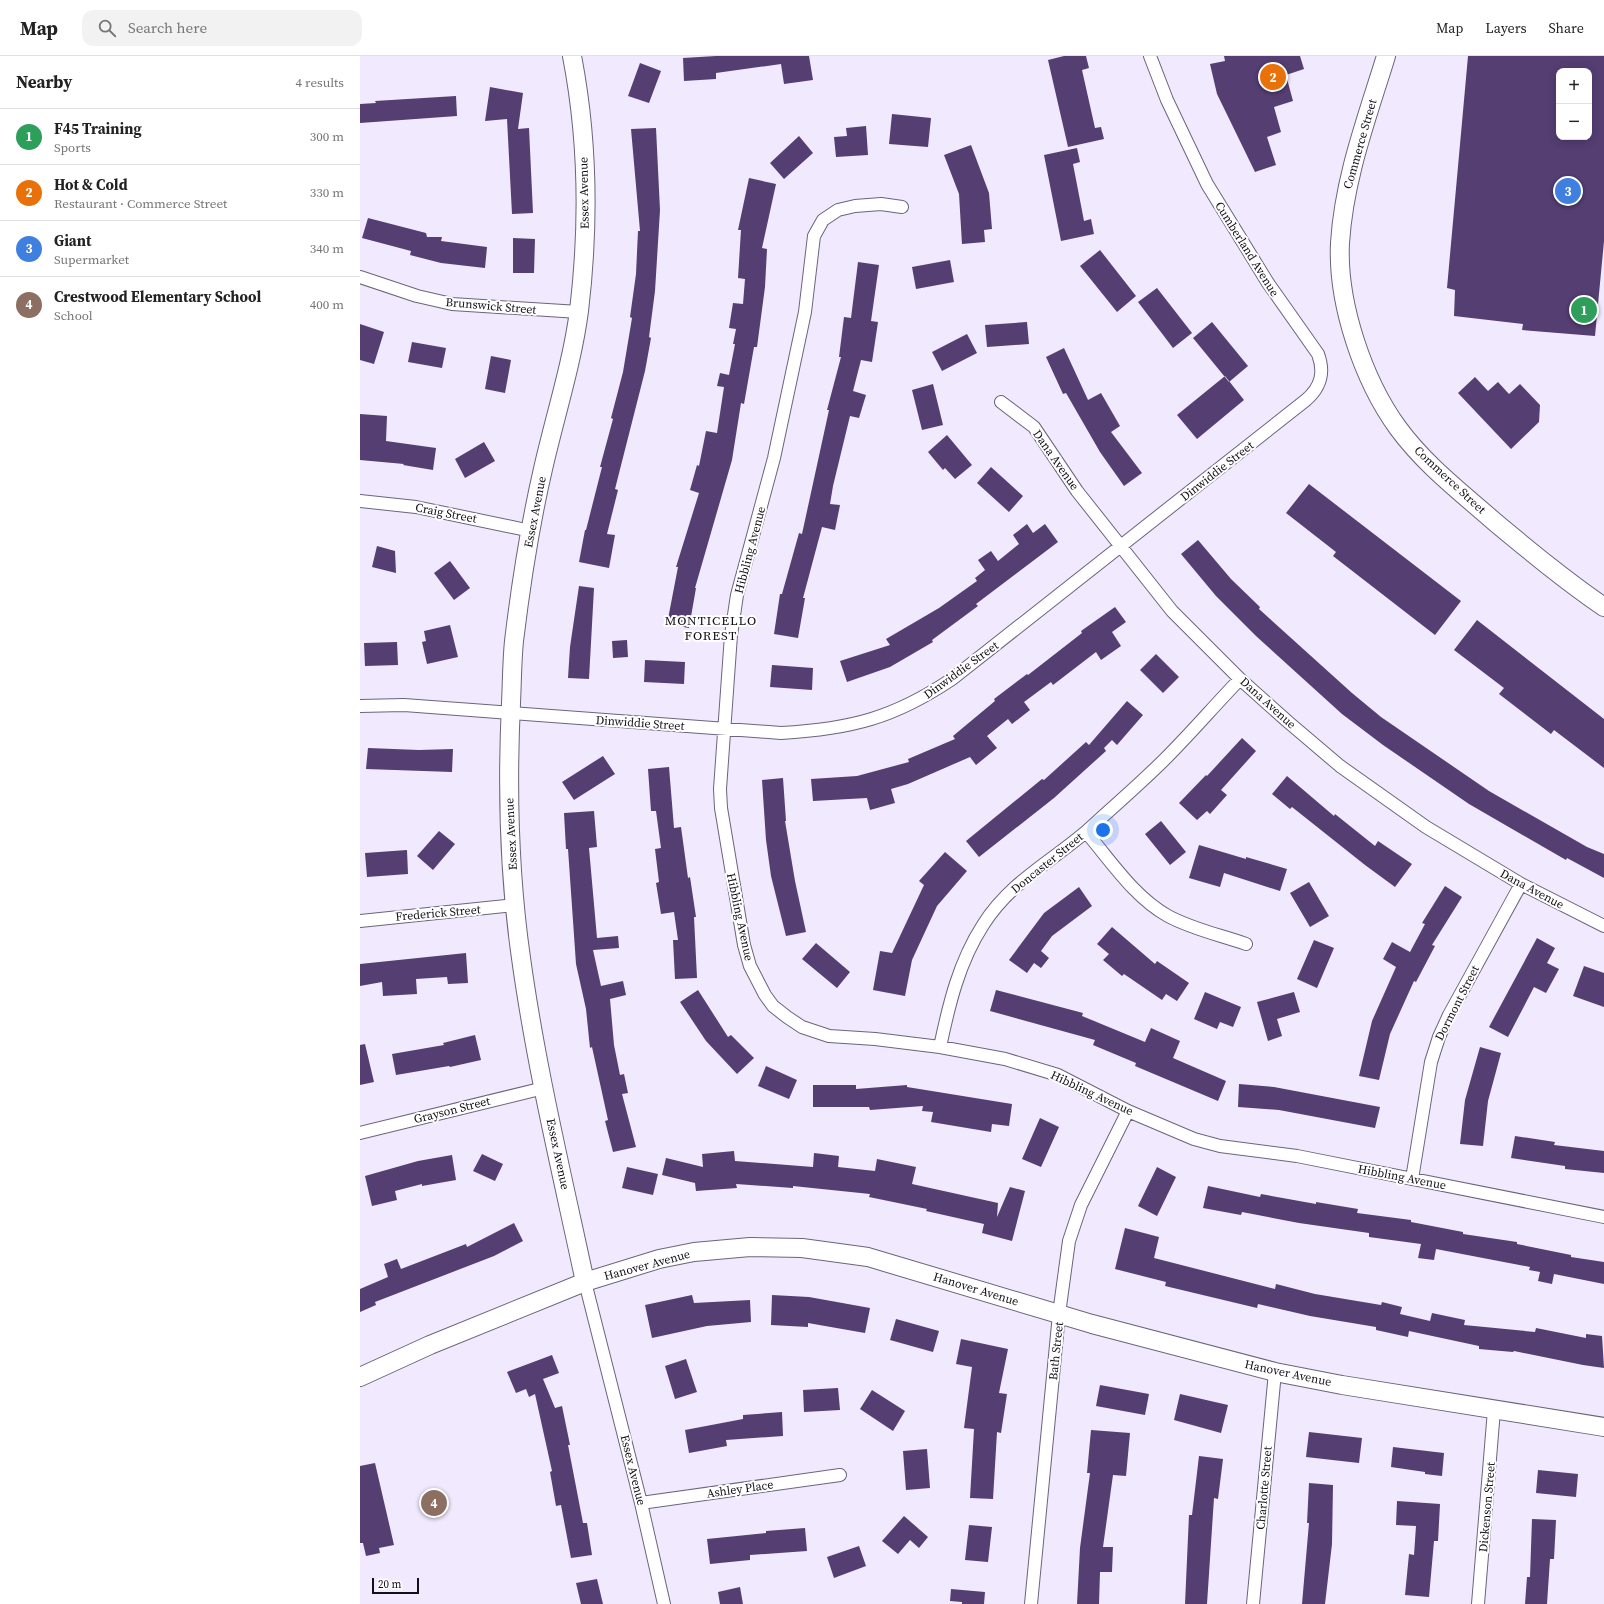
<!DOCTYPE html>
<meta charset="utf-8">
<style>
body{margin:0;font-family:"Source Serif 4",serif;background:#f2f2f2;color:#222}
.controls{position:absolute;right:12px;top:12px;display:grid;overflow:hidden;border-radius:8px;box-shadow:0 2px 10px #0003}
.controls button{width:36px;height:36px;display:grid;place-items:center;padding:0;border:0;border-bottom:1px solid #e0e0e0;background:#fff;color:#222;font:20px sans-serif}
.scale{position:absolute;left:12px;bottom:10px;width:47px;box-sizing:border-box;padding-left:4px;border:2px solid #130f18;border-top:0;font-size:11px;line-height:14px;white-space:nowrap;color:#130f18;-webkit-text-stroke:3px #fff;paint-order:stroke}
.you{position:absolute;left:743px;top:774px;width:14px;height:14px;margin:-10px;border:3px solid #fff;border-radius:50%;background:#1a73e8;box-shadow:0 0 0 6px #1a73e833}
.badge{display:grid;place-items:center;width:26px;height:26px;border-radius:50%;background:#7c3aed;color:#fff;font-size:13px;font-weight:700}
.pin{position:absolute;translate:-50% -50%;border:2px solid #fff;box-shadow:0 1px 4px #0006}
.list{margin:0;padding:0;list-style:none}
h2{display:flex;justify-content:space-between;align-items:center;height:52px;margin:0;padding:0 16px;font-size:17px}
h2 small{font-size:13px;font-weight:400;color:#767676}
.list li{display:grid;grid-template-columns:26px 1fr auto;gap:12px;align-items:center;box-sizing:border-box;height:56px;padding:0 16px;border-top:1px solid #e0e0e0}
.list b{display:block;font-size:15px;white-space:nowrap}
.list p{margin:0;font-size:13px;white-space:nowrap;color:#767676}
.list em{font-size:13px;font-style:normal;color:#767676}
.icon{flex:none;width:22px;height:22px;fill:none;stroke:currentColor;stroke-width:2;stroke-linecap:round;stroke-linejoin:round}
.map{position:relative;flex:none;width:1244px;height:1548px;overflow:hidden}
header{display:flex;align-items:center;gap:24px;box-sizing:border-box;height:56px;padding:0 20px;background:#fff;border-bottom:1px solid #e0e0e0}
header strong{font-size:19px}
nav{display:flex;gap:22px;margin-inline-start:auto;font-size:14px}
.search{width:280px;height:36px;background:#f2f2f2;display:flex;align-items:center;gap:10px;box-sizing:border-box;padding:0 14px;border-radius:12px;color:#767676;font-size:15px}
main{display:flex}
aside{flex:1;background:#fff}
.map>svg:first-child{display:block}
.building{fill:#543e72;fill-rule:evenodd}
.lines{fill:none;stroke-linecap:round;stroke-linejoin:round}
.street-casing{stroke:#6c647a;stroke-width:14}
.secondary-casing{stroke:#6c647a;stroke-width:20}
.street{stroke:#fff;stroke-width:12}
.secondary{stroke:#fff;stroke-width:18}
.labels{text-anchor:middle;stroke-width:4;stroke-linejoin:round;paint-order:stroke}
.street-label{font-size:12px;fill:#130f18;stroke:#fff}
.neighbourhood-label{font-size:13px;letter-spacing:1px;fill:#130f18;stroke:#fff}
</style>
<header>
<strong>Map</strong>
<div class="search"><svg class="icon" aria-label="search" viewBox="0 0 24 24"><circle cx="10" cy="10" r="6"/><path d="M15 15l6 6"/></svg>Search here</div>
<nav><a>Map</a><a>Layers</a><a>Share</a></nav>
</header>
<main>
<aside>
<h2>Nearby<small>4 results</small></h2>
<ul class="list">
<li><span class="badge" style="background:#2e9e5b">1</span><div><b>F45 Training</b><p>Sports</p></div><em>300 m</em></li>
<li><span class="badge" style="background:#e8710a">2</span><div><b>Hot &amp; Cold</b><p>Restaurant · Commerce Street</p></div><em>330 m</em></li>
<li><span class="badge" style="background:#3f7fe0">3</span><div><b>Giant</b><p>Supermarket</p></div><em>340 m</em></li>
<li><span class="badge" style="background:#8d6e63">4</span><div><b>Crestwood Elementary School</b><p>School</p></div><em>400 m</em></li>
</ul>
</aside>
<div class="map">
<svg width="1244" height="1548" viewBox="0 0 1244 1548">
<rect width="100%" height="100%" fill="#f1e9fe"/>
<!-- building -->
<path class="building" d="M356,0H449L453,24L424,28L421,8L356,17V23L324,25L323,2Z
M704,0H726L729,12L722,14L735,72L741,71L744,83L708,91L688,4Z
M864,0H940L944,13L926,19L933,45L914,51L921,76L907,81L916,109L895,116L857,38L850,8L865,5Z
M1108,0H1244V185L1235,280L1162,274L1163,268L1094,260L1095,234L1087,232ZM1199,15H1229V81H1199Z
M280,7L301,15L289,47L268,40Z
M130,31L163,37L158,73L169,72L173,157L152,158L147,63L125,65Z
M96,40L97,60L0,67V48L16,47L15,45Z
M532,58L571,62L568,91L529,88Z
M506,70L508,99L476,101L474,81L487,80L486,72Z
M296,72L300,154L295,235L289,281L291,282L285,315L255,433L258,434L247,478L255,479L249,512L219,506L225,474H226L242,411H240L253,363L251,362L263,316L272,262L270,261L276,218L278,175H280L271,73Z
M439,80L453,97L424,123L410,107Z
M611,89L629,137L632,173L624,174L625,186L602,188L599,138L584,99Z
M717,92L720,106L713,108L724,165L731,163L734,178L701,185L684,99Z
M389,122L416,128L402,192L407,193L405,231L397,291H394L384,348L381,347L372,404L335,532H336L329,572L307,568L318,511H316L339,437L330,434L337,409L339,410L346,375L357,377L364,331L357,330L360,317L369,319L375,288H373L376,273L369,272L373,247L383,248L385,223L378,222L381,174H378Z
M8,162L66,177L67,181H82L81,185L127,191L125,212L81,207L50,199L51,195L2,182Z
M153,182L175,183L174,217H153Z
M740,194L776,240L757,256L720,210Z
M590,204L594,226L556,233L552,211Z
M498,206L519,209L511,265L518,266L512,306L501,304L493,335L506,339L499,362L490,360L473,430L470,448L480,449L475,474L462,471L443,542H445L438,582L414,578L420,538H422L439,477L442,478L469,354H467L481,301H479L484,261L491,262Z
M797,232L832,277L813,292L778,246Z
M667,266L669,288L627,291L625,269Z
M852,266L888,310L869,326L833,282Z
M0,268L24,276L14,308L0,304Z
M607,278L617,297L582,315L572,296Z
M52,286L86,292L82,312L48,306Z
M704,292L728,344L741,337L760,370L751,376L782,417L764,430L740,396L706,337L703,338L686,301Z
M131,300L151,304L145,337L125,333Z
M865,320L884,344L837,383L817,359Z
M1115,321L1128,335L1138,326L1149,338L1160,328L1180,349L1179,366L1151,393L1098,337Z
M573,328L583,369L562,374L552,334Z
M0,358L27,360L26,385L76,392L73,414L43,409L44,408L0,404Z
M587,379L612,409L595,423L585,412L583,414L568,396Z
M124,386L135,405L105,422L95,403Z
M631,411L663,440L649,456L617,427Z
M949,428L1101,545L1075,579L973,500L976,496L926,457Z
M667,468L673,477L685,468L698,486L616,548L618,550L572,584L573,586L530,611L487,626L480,605L530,589L526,583L579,552L617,525L615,522L625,514L618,504L631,495L638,505L659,488L653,479Z
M838,484L871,523L900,551L899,553L992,637L1021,661L1129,735L1227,791L1244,798V822L1207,802L1206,804L1109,748L1023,689L982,658L896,580L856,540L821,498Z
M17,490L35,495L36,517L12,511Z
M90,505L110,532L94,544L74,517Z
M219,530L234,532L229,623L208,622L210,591Z
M755,551L766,566L752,576L761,590L741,604L736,596L693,629L691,626L664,646L670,654L652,668L648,663L627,680L637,692L616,709L610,701L548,728L531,733L535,747L510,754L507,742L453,745L451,723L497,720L549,706L548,703L595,683L593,680L635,645L634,643L667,618L668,619L722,577L721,575Z
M1117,564L1244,663V712L1194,674L1191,678L1139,638L1144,632L1094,594Z
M90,569L98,601L67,608L62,586L66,585L64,575Z
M267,584L268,601L253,602L252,585Z
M37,586L38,609L5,610L4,587Z
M796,598L819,621L803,637L780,614Z
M285,604L325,606L324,628L284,626Z
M412,609L453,612L452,634L410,631Z
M767,645L783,659L757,689L752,684L744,692L746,695L694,742L619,801L606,785L682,723L684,724L726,686L729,689Z
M882,682L896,695L861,734L867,739L850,758L847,755L837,764L819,747L846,719L847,720Z
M8,692L59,694L93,693L92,716L6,713Z
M243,700L255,718L214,744L202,726Z
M309,711L314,772L321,771L328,822L330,821L336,861H334L337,922L315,923L313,884H318L314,856L301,858L296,827L299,826L295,793L301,792L296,755H291L288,713Z
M927,720L974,760L975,758L1015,790L1018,785L1052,808L1035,831L1005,809L932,751L930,753L912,738Z
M423,722L426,765H425L435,825L446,876L426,880L411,820L406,784L402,724Z
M234,755L237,791L229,792L237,882L258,880L259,892L233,894L241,930L263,925L266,939L250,943L254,989L260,1019L264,1018L268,1037L262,1038L276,1091L253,1096L245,1065L248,1064L232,991L230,992L226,953L216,908L208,793H206L204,757Z
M801,765L826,796L810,809L785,778Z
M79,775L95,788L73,814L57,800Z
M839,789L886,803V801L927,813L920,835L864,817L860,831L829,822Z
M47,794L48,818L7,821L5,797Z
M585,796L607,815L577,850L552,904L545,940L513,934L520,895L532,897L564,829L559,825Z
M949,826L969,860L950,871L930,837Z
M1085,830L1102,841L1072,889L1075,890L1056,926L1054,925L1030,978L1019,1024L999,1020L1012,965L1036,911L1023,903L1032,886L1050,896L1065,868L1062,867Z
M719,831L732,850L692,880L681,895L689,902L681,912L674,907L667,917L649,904L684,857Z
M752,871L795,908L797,905L829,927L817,945L806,938L802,944L764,918L762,920L743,904L749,898L737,888Z
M1177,882L1195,892L1187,907L1199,913L1186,937L1174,931L1148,981L1129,971Z
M954,884L974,892L957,932L937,923Z
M456,887L490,916L477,932L442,903Z
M106,897L108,927L88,928L87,921L56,923L57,938L23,940L22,926L0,930V908Z
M1224,910L1244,917V951L1213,940Z
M338,934L368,981L371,979L394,1002L377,1018L346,985L320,946Z
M636,934L723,957L722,960L785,986L791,972L820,985L813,1002L866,1025L858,1045L775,1010L776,1007L733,989L735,984L630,955Z
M845,936L881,951L873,971L860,966L857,973L834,963Z
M934,936L940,956L917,963L922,980L908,985L897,946Z
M115,979L121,1004L90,1011L89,1010L36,1019L32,998L84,989L83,987Z
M5,988L14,1026L0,1029V989Z
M1120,991L1141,997L1128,1045L1123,1090L1100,1088L1105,1044Z
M406,1010L437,1024L429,1043L398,1030Z
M879,1028L914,1031L1020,1051L1015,1072L919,1054L878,1051Z
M453,1029H496V1033L547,1029V1031L652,1048L649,1070L632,1068L631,1076L571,1066L573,1056L562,1055L563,1050L510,1054L509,1051H453Z
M680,1062L699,1071L681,1111L662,1103Z
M1155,1080L1195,1086L1194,1089L1244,1095V1117L1205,1113V1110L1151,1102Z
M374,1095L375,1105L453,1111L454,1097L479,1100L478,1111L515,1115L517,1103L556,1111L552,1128L638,1147L637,1161L650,1131L665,1135L652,1185L622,1177L624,1168L566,1155L567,1153L509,1141L510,1138L433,1130V1132L376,1128L377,1132L336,1135L335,1127L302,1119L306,1102L343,1111L342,1098Z
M122,1098L143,1108L135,1125L113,1115Z
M92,1099L96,1124L62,1130V1128L35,1135L37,1144L12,1150L5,1120L58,1105Z
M267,1111L298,1118L293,1139L262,1132Z
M797,1111L816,1121L797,1160L778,1150Z
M848,1130L900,1141L901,1138L956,1148V1146L998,1153L997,1157L1051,1164V1166L1103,1176V1178L1157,1186V1188L1211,1199V1201L1244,1206V1228L1194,1218L1192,1228L1178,1225L1180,1216L1169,1214L1170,1211L1076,1193L1074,1204L1058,1202L1061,1188L1009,1181V1177L939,1167L882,1156L881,1159L843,1152Z
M154,1167L163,1185L134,1200L15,1246L16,1249L0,1256V1233L28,1221L24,1208L37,1203L41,1213L106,1188L107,1191Z
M765,1172L799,1181L794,1202L915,1233L916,1228L955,1238L1021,1249L1022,1246L1042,1251L1040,1258L1070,1265L1072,1257L1105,1264L1104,1269L1175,1276L1176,1272L1226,1282V1278L1242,1280L1244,1312L1223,1309L1154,1295L1153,1296L1119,1293V1290L1049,1275L1048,1281L1016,1274V1271L950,1260L898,1248L897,1252L805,1230L806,1226L755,1213Z
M332,1239L334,1247L390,1244L391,1266L347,1270L292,1282L285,1249Z
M412,1239L449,1241L510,1252L505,1277L448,1267V1271L411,1269Z
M536,1263L579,1275L573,1296L530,1284Z
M601,1283L648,1293L639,1337L647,1338L641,1377L637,1376L633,1443L610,1442L614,1373L604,1372L612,1311L596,1308Z
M192,1299L199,1317L183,1323L195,1352L202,1350L210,1389H208L223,1467H227L232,1499L211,1502L201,1449L196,1450L190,1416L192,1415L175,1338L169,1341L166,1333L156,1337L147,1316Z
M326,1303L337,1336L315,1343L305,1310Z
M740,1329L789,1338L785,1359L736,1350Z
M478,1332L480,1354L444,1356L443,1334Z
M512,1334L545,1355L533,1375L500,1353Z
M820,1338L868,1349L861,1377L814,1364Z
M422,1356L423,1380L366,1384L367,1390L329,1397L325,1374L383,1363V1359Z
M731,1374L770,1377L766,1420L753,1419L743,1491H753L752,1516H740L739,1548H717L720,1492L730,1417H727Z
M949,1376L1002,1382L999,1407L946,1401Z
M1033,1391L1084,1397L1082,1420L1065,1418V1416L1031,1411Z
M567,1393L570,1432L546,1434L543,1395Z
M839,1400L863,1403L858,1443L854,1442L847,1548H825L829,1459H832Z
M15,1407L34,1489L19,1492L20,1497L6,1500L3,1487H0V1410Z
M1178,1414L1218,1418L1216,1441L1176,1437Z
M949,1427L973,1429L972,1488L965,1548H942L949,1467H947Z
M1037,1445L1080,1448L1078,1485H1074L1069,1541L1045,1539L1049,1498L1054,1499L1056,1470L1036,1469Z
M544,1460L568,1481L559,1492L550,1484L538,1498L522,1485Z
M1172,1463L1196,1464L1194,1503H1190L1187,1548H1165L1167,1521H1170Z
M609,1469L632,1471L628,1506L605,1504Z
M445,1472L447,1495L390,1499V1504L350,1508L347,1483L406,1477V1475Z
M499,1490L506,1510L474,1522L467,1501Z
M237,1523L243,1548H221L216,1527Z
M380,1531L383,1548H360L358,1536Z
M591,1533L625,1536L624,1548H602V1546L590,1545Z"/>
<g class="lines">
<defs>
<path id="street" d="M542,151L521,148L495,150L478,154L463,164L454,180L445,256L414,402L377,539L371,579L360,733L361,752L384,889L390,910L405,939L413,950L427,961L442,971L469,980L515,983L580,991L645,1003L698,1019L768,1055L834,1083L860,1090L937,1100L1244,1161
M0,221L57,240L92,248L219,256
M641,346L674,371L717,435L812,555L880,623L927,665L980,710L1066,771L1161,828L1244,870
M0,445L56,451L171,475
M0,650L44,649L421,677C491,673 534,662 592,623L946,344C961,331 965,317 958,298L908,227L847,128L807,44L790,0
M726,776C751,805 774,841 808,860C832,873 860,879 886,888
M0,865L155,849
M580,991C589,948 599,906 623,869C650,826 691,806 728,774C754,750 781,727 806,702C831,677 855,649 880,623
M0,1077L184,1032
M1052,1123L1071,1006L1079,981L1089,959L1161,828
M225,1226L281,1447L304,1548
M281,1447L480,1419
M671,1548L699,1258L709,1185L721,1149L768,1055
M893,1548L915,1316
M1118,1548L1134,1354"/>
<path id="secondary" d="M212,0C228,83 229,171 219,255C212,308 195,360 183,413C170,469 161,527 154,585C152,605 152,626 151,647C147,731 149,818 161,902C176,1011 202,1118 225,1226
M1026,0C1007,62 984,122 980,187C977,247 1003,324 1038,372C1065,409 1102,437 1136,467C1171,496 1206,525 1244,551
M0,1321L70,1289L225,1226L299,1203L334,1196L390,1191L442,1192L508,1201L732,1268L915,1316L982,1329L1244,1371"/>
</defs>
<!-- street casing -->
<use href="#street" class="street-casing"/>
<!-- secondary casing -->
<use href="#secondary" class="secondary-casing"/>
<!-- street -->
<use href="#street" class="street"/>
<!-- secondary -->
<use href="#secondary" class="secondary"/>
</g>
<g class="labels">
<!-- street labels -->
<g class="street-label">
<text transform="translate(1000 88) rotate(-74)" y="4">Commerce Street</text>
<text transform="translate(224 137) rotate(-91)" y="4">Essex Avenue</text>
<text transform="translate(887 193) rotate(58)" y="4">Cumberland Avenue</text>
<text transform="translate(131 250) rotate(5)" y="4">Brunswick Street</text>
<text transform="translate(696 404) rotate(55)" y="4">Dana Avenue</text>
<text transform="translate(857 415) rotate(-38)" y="4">Dinwiddie Street</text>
<text transform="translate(1090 424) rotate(43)" y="4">Commerce Street</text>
<text transform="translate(175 456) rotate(-79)" y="4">Essex Avenue</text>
<text transform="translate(86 457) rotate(11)" y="4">Craig Street</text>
<text transform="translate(390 494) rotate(-75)" y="4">Hibbling Avenue</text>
<text transform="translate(601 614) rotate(-36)" y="4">Dinwiddie Street</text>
<text transform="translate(908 647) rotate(42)" y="4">Dana Avenue</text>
<text transform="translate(280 667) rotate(4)" y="4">Dinwiddie Street</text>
<text transform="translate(151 778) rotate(-93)" y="4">Essex Avenue</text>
<text transform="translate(687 807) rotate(-39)" y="4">Doncaster Street</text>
<text transform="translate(1172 833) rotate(28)" y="4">Dana Avenue</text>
<text transform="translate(78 857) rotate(-5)" y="4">Frederick Street</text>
<text transform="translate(380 861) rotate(78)" y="4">Hibbling Avenue</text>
<text transform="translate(1097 947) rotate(-63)" y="4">Dormont Street</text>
<text transform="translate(732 1037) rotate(25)" y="4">Hibbling Avenue</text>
<text transform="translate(92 1054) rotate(-14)" y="4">Grayson Street</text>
<text transform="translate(198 1098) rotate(78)" y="4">Essex Avenue</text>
<text transform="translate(1042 1121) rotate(11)" y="4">Hibbling Avenue</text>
<text transform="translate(287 1209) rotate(-15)" y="4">Hanover Avenue</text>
<text transform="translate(616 1233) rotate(17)" y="4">Hanover Avenue</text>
<text transform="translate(696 1295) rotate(-84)" y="4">Bath Street</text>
<text transform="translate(928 1317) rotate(12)" y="4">Hanover Avenue</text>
<text transform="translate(273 1414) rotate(76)" y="4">Essex Avenue</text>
<text transform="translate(904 1432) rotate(-85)" y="4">Charlotte Street</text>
<text transform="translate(380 1433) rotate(-8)" y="4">Ashley Place</text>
<text transform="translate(1127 1451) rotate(-85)" y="4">Dickenson Street</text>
</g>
<!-- neighbourhood labels -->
<g class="neighbourhood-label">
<text x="351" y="569">MONTICELLO<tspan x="351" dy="15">FOREST</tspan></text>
</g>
</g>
</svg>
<div class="controls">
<button>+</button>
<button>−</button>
</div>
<div class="scale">20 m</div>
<div class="you"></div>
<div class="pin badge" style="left:1224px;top:254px;background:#2e9e5b">1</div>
<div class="pin badge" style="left:913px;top:21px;background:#e8710a">2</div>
<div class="pin badge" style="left:1208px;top:135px;background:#3f7fe0">3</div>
<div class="pin badge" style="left:74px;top:1447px;background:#8d6e63">4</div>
</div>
</main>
